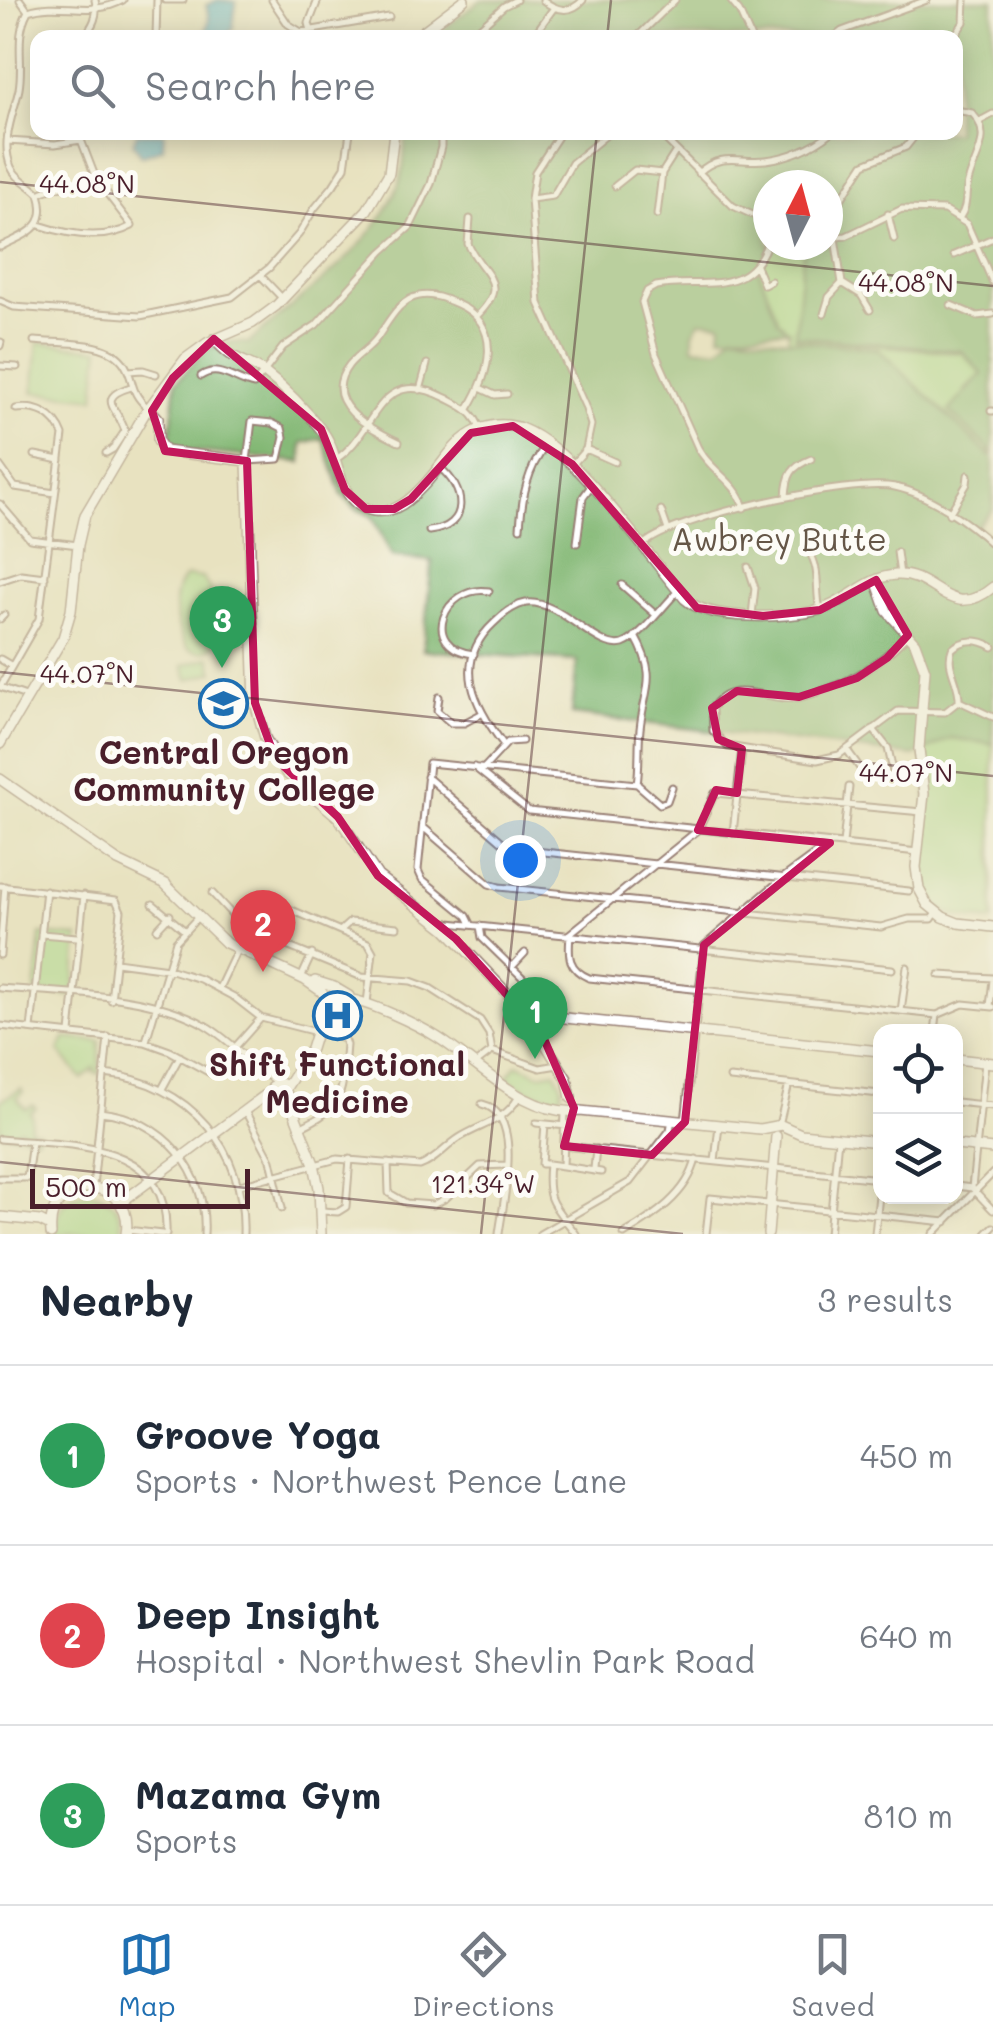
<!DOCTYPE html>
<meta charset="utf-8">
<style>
body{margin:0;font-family:Mali,sans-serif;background:#f2f2f3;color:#1f2937}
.controls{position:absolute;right:30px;bottom:30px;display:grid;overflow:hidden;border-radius:20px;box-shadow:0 5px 25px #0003}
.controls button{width:90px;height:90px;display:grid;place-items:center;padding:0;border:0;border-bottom:2px solid #e0e1e3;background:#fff;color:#1f2937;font:50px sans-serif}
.compass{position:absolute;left:753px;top:170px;width:90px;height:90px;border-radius:50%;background:#fff;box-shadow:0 5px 25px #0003;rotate:6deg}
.scale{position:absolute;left:30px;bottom:25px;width:220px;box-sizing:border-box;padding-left:10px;border:5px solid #4a1f2b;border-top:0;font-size:28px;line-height:35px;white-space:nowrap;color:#4a1f2b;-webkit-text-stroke:8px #fdfcf7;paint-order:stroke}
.you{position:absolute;left:520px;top:860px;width:35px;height:35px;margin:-25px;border:8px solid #fff;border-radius:50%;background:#1a73e8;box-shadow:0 0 0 15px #1a73e833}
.badge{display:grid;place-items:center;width:65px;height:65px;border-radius:50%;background:#1f6fb2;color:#fff;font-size:32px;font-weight:700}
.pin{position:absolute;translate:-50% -82px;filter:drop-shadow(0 2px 5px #0008)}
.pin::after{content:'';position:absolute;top:52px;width:35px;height:30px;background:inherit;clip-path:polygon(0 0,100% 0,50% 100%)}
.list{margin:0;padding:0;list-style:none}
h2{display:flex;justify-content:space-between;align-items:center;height:130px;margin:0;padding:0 40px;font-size:42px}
h2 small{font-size:32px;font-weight:400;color:#747a83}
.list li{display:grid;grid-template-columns:65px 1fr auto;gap:30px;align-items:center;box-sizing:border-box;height:180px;padding:0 40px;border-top:2px solid #e0e1e3}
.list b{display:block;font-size:38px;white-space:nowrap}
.list p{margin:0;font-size:32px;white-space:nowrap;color:#747a83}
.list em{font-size:32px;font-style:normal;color:#747a83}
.icon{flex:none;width:55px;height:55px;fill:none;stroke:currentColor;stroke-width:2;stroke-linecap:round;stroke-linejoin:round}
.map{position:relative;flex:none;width:993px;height:1234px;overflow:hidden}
.search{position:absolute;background:#fff;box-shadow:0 5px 25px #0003;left:30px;right:30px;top:30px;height:110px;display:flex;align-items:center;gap:25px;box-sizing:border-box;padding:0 35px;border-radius:20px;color:#747a83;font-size:38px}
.sheet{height:670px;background:#fff}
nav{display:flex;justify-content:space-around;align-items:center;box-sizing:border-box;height:140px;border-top:2px solid #e0e1e3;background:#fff;font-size:28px;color:#747a83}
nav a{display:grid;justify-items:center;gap:5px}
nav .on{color:#1f6fb2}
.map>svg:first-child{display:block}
.green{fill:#a4d889;stroke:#777c5a;stroke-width:2.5}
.forest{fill:#83b875;stroke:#666c50;stroke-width:2.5;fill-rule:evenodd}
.water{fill:#46a6c5;stroke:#486278;stroke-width:2.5}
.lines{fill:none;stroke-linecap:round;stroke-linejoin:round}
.street-casing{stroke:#998076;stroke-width:9}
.secondary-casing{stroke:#998076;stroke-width:12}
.street{stroke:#fff;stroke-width:5}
.secondary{stroke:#fff;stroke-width:9}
.marked{fill:none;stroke:#c2185b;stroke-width:8;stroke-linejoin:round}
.ticks{fill:none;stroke:#4a1f2b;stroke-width:2.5;stroke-opacity:0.45}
.labels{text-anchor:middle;stroke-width:10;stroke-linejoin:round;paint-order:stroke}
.park-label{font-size:32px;fill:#655647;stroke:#fdfcf7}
.poi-label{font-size:32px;font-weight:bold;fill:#4a1f2b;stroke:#fdfcf7}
.ticks-label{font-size:25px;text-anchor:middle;fill:#4a1f2b;stroke:#fdfcf7;stroke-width:10;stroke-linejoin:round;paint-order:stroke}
</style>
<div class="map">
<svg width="993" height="1234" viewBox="0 0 993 1234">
<rect width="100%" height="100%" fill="#fdfcf7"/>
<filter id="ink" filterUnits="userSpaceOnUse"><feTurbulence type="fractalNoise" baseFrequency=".01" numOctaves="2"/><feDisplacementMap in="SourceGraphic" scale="20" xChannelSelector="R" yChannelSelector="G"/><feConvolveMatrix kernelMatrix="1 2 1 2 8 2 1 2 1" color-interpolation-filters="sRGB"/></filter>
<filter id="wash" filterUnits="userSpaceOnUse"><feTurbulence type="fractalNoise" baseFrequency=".0048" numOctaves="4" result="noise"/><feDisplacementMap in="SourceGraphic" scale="40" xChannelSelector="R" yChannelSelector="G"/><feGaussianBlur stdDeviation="2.25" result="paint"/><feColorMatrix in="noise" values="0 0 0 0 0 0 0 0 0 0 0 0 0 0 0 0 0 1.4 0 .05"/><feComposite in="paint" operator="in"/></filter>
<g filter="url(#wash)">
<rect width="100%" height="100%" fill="#e8e2c0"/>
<!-- green -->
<path class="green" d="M772,245H804L795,337L960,353V350L982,374L965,390L993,459L878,349L788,340L789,330L781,329L759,270Z
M38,342L100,349L95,398L33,392Z
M187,576L202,578L211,590L218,639C212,650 202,655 189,649C175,633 167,589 187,576Z
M210,657L214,672L188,680L183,665Z
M951,738L993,744V921C975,919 955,920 939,907C909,882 926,826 927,792C928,779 924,765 923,752Z
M41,934L78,937L74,996L35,992Z
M65,1038L100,1041V1074L94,1073V1068L82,1079L59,1051Z
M517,1064L539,1074L555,1071L562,1086L561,1099L530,1092L507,1078Z
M21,1089L23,1092L17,1098L26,1109L33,1105L36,1108L30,1113L32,1116L30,1130L38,1131L37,1138L22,1135V1129H18L17,1135L0,1133V1101Z
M89,1192C114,1197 121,1209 123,1234H55C57,1209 63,1197 89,1192Z"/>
<!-- forest -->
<path class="forest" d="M481,0H993V453L949,411L982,374L962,351L795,336L804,245H828V185H768V245H772L759,271L778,321L789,330L732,334L878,349L993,459V509L977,526L993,539V744L951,738L914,756L572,714L577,661L423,650L432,561L392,556L372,516L355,508L342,495L323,438L302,443V462L169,449L176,382L207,348L230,342L249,343C301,294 369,255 398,186C405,171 404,149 406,133L956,132V38L433,37ZM700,321L721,323L720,335H732L719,349L693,347V333Z"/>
<!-- water -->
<path class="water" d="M218,0L236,2L233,29L225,37H205L209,19L206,5Z
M137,133H164L163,148L141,156L133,143Z"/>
</g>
<g filter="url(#ink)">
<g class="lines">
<defs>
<path id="street" d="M20,0L28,11
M165,0H183
M272,0L288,24L301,32L389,17
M543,0C556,11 571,14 583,0
M730,0L739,11L751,38
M83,38C93,26 99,15 95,0
M156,38L157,0
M313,38L309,23L318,0
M468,38L504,6L516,0
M532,38L553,9
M636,38L675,0
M833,38L842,31L927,0
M953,38L964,22L965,0
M956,110L972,113C993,135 976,154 969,179C964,193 969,204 960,217
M980,121L993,114
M561,132L535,172L531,199L539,303L585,406L591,425L586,449L573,464
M658,132L733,206L768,222
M7,141L55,144L81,140
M698,173C723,151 737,163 766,160C790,157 813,147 832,132
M615,186L635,170L662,173
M39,194C54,185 77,185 96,179
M531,199L553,196L572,163L610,132
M888,214L894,239
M657,215L662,173L676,151
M470,219L468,244C482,275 512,282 476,317
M39,225C69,235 104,241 132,226L96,179L78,132
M828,238L846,236L902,209L944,210L967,224L993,283
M0,247C25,234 50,229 39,194C30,184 16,179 11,167C0,141 14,113 19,89C24,61 14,37 28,11C60,0 91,18 123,0
M954,255L993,238
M756,266L764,285L771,281
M260,275L282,298
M0,301L14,307L140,316L232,297L269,268L299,234L314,209L333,186L345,167L350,132
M951,305L977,316L993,314
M870,310L861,295L842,283L835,238L838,204L864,164L906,147L918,132
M824,314L829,297L842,283
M34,341C60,344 110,339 125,365C135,382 129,391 147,407
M0,346L1,342
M0,366L17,367
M128,371L143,370L156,374
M201,376C219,364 234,381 254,385L283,347L316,325L382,252L410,227L431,184L441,147V132
M480,388L495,395L507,394
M420,390L427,364
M991,411H993
M252,421L272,423L282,428L284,437L279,459L247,461Z
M399,442C372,429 319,404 349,365C357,355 369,349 377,338C388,323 399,299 419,296C432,293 446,299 457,304C505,325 489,375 468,409
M586,449L615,462
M106,453L113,449L125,431C119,409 94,398 131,387
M35,455L60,460
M336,459C377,434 376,363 446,398C463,407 474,411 480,429
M0,466L15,487L55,493
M786,497C787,475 791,467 811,459
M0,504L30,539L78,545
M744,508C737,481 711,472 698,448L656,354L642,302L647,291L656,286C703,278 749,298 768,241
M661,510L668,530
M949,514L967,484L968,475
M520,528C522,497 527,469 547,444
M429,531C471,527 466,488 439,467
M577,543L583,497L591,486
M644,544C676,516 851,478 895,487C929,494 968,522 993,545
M809,552C821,569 815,590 820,610
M897,552L900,575
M748,567L755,588L752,615
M0,581L21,574L45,577
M622,585L655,614
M0,619L4,615
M908,635C876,667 845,687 800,697C770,704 733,675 712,708L713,731L727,746L817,760L839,755L898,711L945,712L959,701
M635,636C659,679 644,688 640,729C638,747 640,766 637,784
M474,654C418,648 444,584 489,591
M0,659L12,666
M0,687L39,619L63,435C55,414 37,406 16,409
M0,687L26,696
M439,697L437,711L451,723H464L481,714
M959,701C960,682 945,667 952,649C964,638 979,639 993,647
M959,701L993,717
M873,729L888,748L893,771
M504,745C475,707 451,663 494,623C502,615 514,605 526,603C561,599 596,651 623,644C639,639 665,604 678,591
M847,750L860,768
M474,767L529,811L918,852
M484,768L508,742L522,741
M427,777L506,845L516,849L909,891
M423,827L489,884L499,887L881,927L909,919H932L936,913
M733,833L742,749
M843,844L849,787
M0,886L116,900L121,911L111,1000
M212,893L237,920L260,935L362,977L411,981L430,988L480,1020L489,1034L492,1051
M264,898L368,943L373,952L367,1003
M153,904L184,930
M440,922L892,969
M471,924L467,916L422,879L418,870L429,763L637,784L660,804L667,801L672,787
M480,926L482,938L524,979
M157,929L170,915
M341,930L350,922L397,927
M41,934L77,937
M568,935L698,830L715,793L922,812
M570,935C568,956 568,969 589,978L937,1015
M0,955L5,886
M116,962L168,969L200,979L234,997L261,1018L344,1039L346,1045C342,1091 346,1107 301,1127
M512,967L525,953
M939,975L993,978
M301,978L312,954
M0,988C62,993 151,993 205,1025C232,1041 252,1065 277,1083
M219,988L237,950
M990,1006L993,980
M901,1011L907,967
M937,1015L963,1004L993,1007
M0,1026L145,1042L170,1051L212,1074
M31,1029L46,890
M935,1032L937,1015
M70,1033L84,895
M146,1041L176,941L199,916
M237,1045L261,1018
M475,1064L492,1051L540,1068L558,1065
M104,1074C189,1082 246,1149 243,1234
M730,1078L880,1094
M162,1089L180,1056
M956,1102L993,1106
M482,1104C525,1114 503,1202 499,1234
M245,1111L271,1160L282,1208
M100,1112C163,1118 208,1171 204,1234
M565,1112L563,1166L549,1164C545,1203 554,1205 576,1234
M685,1122L704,946L784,877L830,843
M536,1123L567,1126
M545,1124L542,1164H549
M779,1125L789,1084
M0,1139C67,1146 170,1138 166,1234
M564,1146L880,1179
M715,1161L719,1125
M388,1163L389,1193L406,1203L433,1205L446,1198L480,1166L507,1165
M563,1166L601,1172
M594,1169L596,1149
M0,1178H27L32,1142
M240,1185L337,1159L420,1166C435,1161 445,1147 459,1138C481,1124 504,1122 518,1098
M956,1186L972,1188L993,1210
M93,1187L108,1037
M972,1188L985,1062
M322,1211L338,1212L346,1207L350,1159
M127,1230L162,1234
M540,1234L630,1182L670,1130L672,1120
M624,1234C653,1217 688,1194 696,1159
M706,1234L710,1198L946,1222
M829,1234L838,1138
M875,1234L880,1185
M933,1234L993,1173
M986,1234L993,1227"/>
<path id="secondary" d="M414,38L464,0
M214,339C233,362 243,358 264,372C285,388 307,411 323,432C342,456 335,505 374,511C396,514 411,499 425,484C442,466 454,440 478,430C492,424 508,423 523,429C577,451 646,553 685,599C710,622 788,618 819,610C847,603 865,577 896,575C936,572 949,624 993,587
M149,408L158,418V441L165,451L247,461L255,703L265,738L286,773L338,817L378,876L446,929L527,1014L567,1079L571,1098
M876,580L887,611L915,643L925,670L919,749L924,794L916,867L919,889L927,904L943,917L958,923L993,927
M0,744L63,638L71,611L78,545L85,515L145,413L185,359L207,343L253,323L276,306L367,210L389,173L394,132
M0,779L118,861L166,884
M164,883L226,943L305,980L321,991L328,1001C333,1001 338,999 343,999C363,998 420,1026 437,1037C480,1064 526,1117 580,1111L760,1129L781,1125L801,1134L880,1142
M315,981L334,987L349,996
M527,1014L880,1051
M956,1059L993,1063
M272 1090a7 7 0 1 1 14 0a7 7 0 1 1-14 0Z
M286,1088L311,1049L326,1000
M286,1092L314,1164L319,1188L321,1234
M956,1145L993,1149
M122,1207L127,1198L272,1090
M0,1217L40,1221L50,1226
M51,1234C45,1170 136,1175 126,1234
M768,1234L776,1136"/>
</defs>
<!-- street casing -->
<use href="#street" class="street-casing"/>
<!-- secondary casing -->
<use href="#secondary" class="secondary-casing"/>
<!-- street -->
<use href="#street" class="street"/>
<!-- secondary -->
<use href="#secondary" class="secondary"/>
</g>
</g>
<!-- marked area -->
<path d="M0 0H993V1234H0ZM214,339L321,429L345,490L366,509H394L411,499L471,433L513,426L572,464L697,608L763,616L820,610L876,580L908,635L887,658L857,678L799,697L737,691L712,708L718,739L742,749L737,793L716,790L698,830L830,843L704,945L685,1122L652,1155L564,1146L574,1108L541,1032L456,939L378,876L338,817L275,758L255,703L247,461L165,451L152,411L173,378Z" fill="#e8e2c0" fill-opacity=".55" fill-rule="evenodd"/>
<path class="marked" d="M214,339L321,429L345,490L366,509H394L411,499L471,433L513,426L572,464L697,608L763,616L820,610L876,580L908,635L887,658L857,678L799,697L737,691L712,708L718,739L742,749L737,793L716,790L698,830L830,843L704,945L685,1122L652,1155L564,1146L574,1108L541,1032L456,939L378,876L338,817L275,758L255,703L247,461L165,451L152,411L173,378Z"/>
<!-- ticks -->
<path class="ticks" d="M607,38L611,0M0,182L993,286M0,672L993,776M0,1162L683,1234M481,1234L597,132"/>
<!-- icons -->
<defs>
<symbol id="university-ring" viewBox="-11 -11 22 22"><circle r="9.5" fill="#fdfcf7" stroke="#1f6fb2" stroke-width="1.5"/><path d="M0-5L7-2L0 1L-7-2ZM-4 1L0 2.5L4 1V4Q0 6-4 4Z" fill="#1f6fb2"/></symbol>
<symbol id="hospital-ring" viewBox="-11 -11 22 22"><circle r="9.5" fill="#fdfcf7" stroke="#1f6fb2" stroke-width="1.5"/><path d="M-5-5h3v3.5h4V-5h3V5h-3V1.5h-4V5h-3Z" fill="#1f6fb2"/></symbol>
</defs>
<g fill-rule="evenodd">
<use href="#university-ring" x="196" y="676" width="55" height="55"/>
<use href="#hospital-ring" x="310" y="988" width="55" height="55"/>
</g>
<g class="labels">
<!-- park labels -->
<g class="park-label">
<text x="779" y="551">Awbrey Butte</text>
</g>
<!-- poi labels -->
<g class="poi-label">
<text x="224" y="764">Central Oregon<tspan x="224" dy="37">Community College</tspan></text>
<text x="337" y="1076">Shift Functional<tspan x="337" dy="37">Medicine</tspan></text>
</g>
</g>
<g class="ticks-label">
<text x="87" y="193">44.08°N</text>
<text x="906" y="292">44.08°N</text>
<text x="87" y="683">44.07°N</text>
<text x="906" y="782">44.07°N</text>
<text x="483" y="1193">121.34°W</text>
</g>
</svg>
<div class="controls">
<button><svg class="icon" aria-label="locate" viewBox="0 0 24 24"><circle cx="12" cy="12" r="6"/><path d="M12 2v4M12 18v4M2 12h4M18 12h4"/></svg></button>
<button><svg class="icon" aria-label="layers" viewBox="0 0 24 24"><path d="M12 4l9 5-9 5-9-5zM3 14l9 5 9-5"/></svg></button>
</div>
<svg class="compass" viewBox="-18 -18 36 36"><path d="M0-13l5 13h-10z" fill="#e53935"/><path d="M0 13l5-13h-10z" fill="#747a83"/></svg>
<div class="scale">500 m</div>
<div class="you"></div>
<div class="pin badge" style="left:535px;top:1059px;background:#2e9e5b">1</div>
<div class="pin badge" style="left:263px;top:972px;background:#e0444e">2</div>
<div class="pin badge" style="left:222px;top:668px;background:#2e9e5b">3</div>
<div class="search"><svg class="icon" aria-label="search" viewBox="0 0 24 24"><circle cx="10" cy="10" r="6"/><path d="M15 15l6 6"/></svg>Search here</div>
</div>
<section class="sheet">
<h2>Nearby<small>3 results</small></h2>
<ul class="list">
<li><span class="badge" style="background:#2e9e5b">1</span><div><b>Groove Yoga</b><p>Sports · Northwest Pence Lane</p></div><em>450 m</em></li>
<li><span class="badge" style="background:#e0444e">2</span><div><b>Deep Insight</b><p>Hospital · Northwest Shevlin Park Road</p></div><em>640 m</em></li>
<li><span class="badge" style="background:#2e9e5b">3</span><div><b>Mazama Gym</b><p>Sports</p></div><em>810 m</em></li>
</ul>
</section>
<nav>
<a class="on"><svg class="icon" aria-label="map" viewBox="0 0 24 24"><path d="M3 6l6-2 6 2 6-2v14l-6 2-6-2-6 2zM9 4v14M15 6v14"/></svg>Map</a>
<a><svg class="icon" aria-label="directions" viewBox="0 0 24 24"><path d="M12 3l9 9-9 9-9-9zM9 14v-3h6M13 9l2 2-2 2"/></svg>Directions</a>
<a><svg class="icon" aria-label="saved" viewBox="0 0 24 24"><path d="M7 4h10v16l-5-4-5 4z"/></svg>Saved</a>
</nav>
